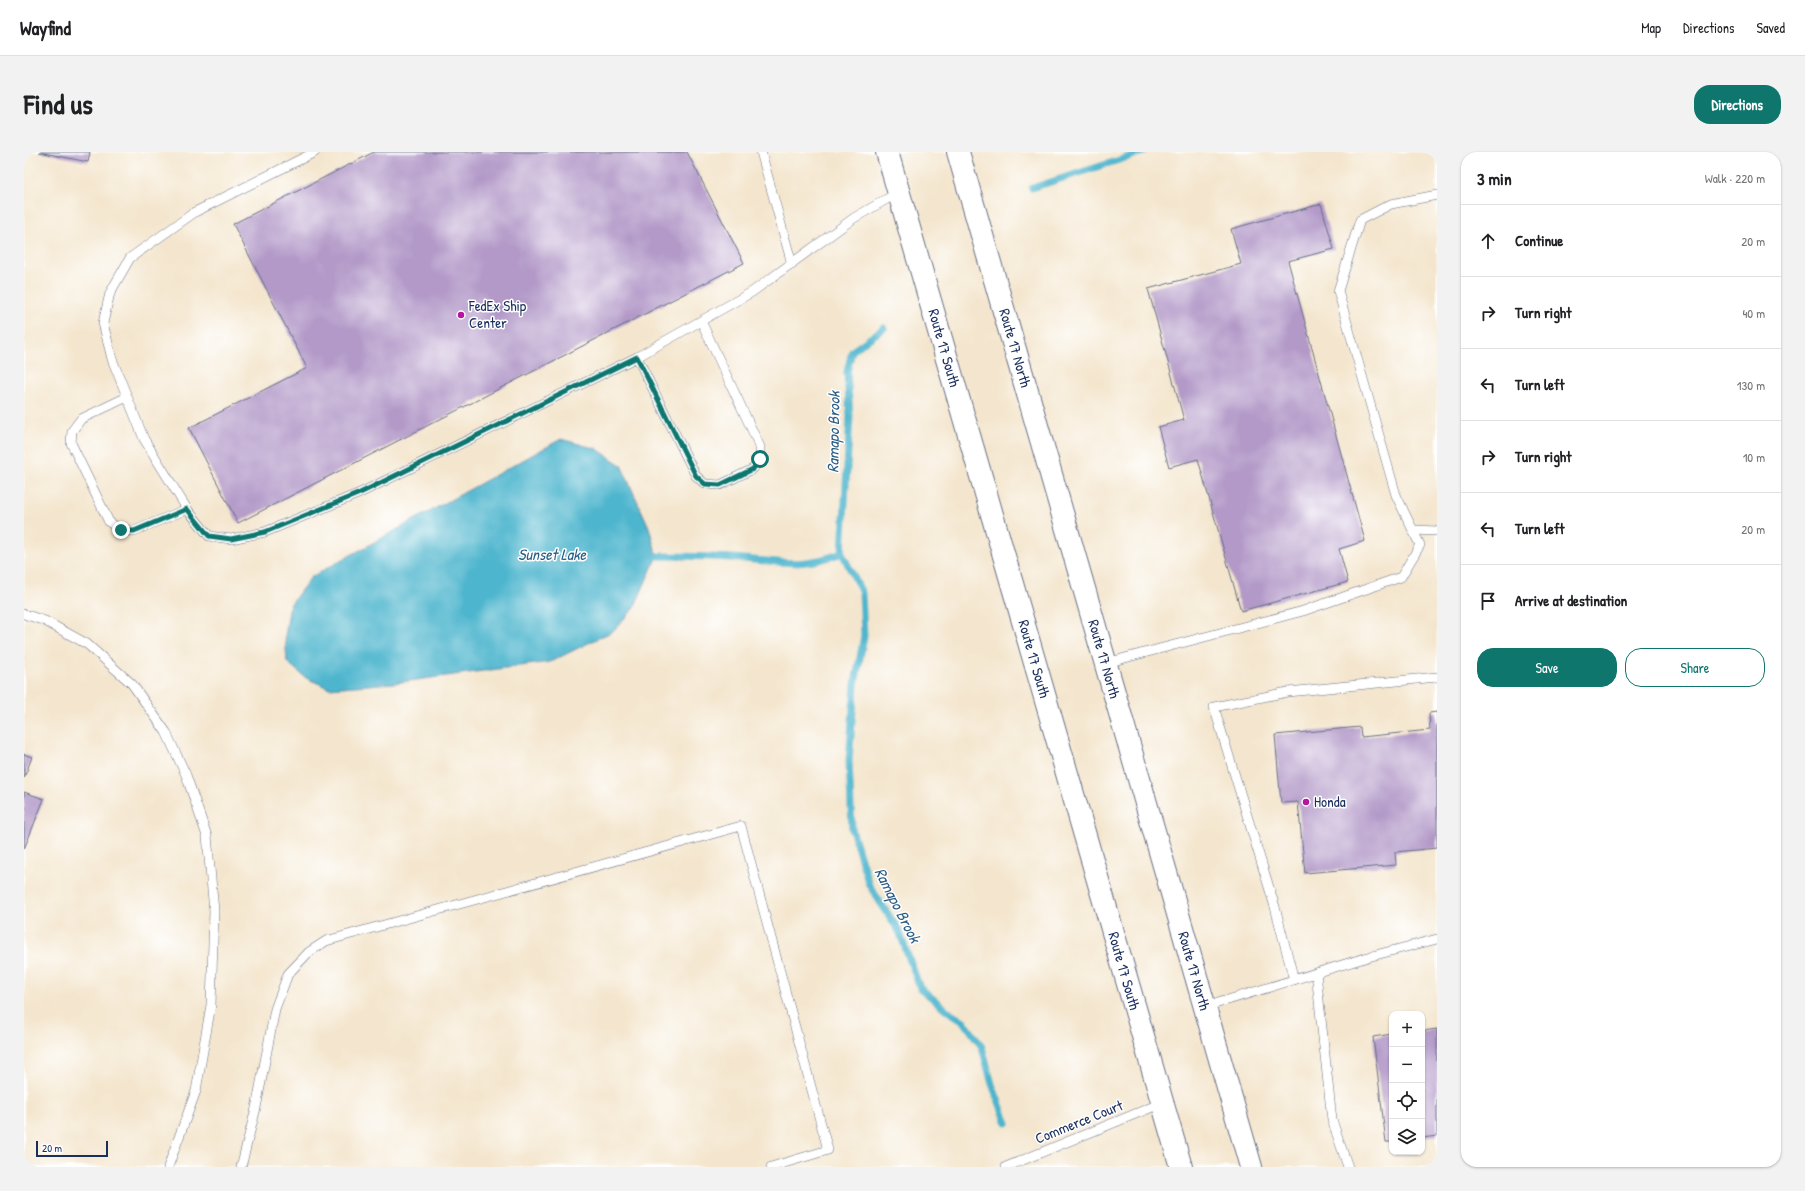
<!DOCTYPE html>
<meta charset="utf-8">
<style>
:root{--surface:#fff;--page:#f2f2f2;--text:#202124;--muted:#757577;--line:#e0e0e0;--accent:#0f766e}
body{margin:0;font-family:"Patrick Hand",sans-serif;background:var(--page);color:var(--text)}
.controls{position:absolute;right:12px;bottom:12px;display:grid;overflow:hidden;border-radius:8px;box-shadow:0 1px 3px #0004}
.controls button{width:36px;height:36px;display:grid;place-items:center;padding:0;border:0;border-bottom:1px solid var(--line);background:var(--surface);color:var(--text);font:20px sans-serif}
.scale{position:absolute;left:12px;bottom:10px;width:72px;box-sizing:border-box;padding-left:4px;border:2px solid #1b2f5e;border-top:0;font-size:11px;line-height:14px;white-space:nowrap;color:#1b2f5e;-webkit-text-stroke:3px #fff;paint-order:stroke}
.stop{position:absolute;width:12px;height:12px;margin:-9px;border:3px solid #0f766e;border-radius:50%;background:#fff}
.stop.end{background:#0f766e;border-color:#fff;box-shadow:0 1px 4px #0008}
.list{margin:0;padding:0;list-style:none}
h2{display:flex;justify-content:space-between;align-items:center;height:52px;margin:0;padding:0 16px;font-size:17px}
h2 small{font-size:13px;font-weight:400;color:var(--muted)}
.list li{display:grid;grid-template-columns:26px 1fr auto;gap:12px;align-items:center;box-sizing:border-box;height:72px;padding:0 16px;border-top:1px solid var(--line)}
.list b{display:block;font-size:15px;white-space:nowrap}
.list em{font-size:13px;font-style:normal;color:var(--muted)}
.actions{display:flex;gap:8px;padding:12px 16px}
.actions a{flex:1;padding:9px 0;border:1px solid var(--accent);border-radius:16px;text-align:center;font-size:14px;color:var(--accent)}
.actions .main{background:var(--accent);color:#fff}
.icon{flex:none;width:22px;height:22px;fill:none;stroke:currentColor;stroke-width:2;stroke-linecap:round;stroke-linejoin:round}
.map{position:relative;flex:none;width:1413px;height:1015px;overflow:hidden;border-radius:16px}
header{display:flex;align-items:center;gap:24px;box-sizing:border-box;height:56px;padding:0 20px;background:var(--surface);border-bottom:1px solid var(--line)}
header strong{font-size:19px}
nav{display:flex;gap:22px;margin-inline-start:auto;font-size:14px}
.intro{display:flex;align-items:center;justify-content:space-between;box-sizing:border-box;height:96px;padding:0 24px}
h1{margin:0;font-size:28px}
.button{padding:10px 18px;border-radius:16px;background:var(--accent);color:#fff;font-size:14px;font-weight:700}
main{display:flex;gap:24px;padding:0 24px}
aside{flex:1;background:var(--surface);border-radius:16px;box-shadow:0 1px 3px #0004}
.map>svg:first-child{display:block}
.water{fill:#4eb5cd;stroke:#347296}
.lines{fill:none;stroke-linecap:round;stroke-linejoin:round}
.stream{stroke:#4eb5cd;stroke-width:7}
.building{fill:#b299c8}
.lane-casing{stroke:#676f85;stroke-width:10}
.highway-casing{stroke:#676f85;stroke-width:24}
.lane{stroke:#fff;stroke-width:9}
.highway{stroke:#fff;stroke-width:22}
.route{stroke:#0f766e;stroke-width:5}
.poi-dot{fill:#b5179e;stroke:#fff;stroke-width:1.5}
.labels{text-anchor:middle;stroke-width:3;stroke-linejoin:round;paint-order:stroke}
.poi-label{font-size:15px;fill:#1b2f5e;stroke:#fff;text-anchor:start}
.street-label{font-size:15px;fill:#1b2f5e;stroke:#fff}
.water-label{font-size:16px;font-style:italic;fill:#2d5e85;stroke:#fff}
</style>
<header>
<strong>Wayfind</strong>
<nav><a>Map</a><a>Directions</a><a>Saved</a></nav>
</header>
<div class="intro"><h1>Find us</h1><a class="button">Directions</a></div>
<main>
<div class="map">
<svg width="1413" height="1015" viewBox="0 0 1413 1015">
<rect width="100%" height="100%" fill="#fff"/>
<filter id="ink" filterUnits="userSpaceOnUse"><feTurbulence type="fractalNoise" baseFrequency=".025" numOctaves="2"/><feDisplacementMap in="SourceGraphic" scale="8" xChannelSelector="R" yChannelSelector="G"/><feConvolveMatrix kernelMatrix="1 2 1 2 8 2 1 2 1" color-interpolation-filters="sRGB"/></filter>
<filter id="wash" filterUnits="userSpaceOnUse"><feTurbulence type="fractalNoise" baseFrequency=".012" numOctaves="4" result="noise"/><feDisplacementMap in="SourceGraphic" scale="16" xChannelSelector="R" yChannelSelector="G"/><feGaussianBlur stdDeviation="0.9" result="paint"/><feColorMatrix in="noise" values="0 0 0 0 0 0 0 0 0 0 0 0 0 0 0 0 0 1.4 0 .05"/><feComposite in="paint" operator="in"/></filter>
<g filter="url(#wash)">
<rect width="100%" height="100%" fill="#f4e6ce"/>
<polygon class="water" points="537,287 573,297 597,313 625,375 633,404 610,456 589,479 526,510 370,531 305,536 282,526 263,510 261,484 266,453 287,425"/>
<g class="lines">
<g class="stream">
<polyline points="1008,36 1120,0"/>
<polyline points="818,401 838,441 840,484 831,532 825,609 828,677 845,733 875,779 896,836 924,859 940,869 958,895 968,932 983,971"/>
<path d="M633,404C662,404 690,404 719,407C759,410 779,416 818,401L826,264L823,220L828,199L860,176"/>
</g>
</g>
<g id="blocks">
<g class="building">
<polygon points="15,0 66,0 64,10"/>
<polygon points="350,0 663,0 720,111 214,371 165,276 283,216 209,72"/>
<polygon points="1297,52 1310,97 1264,109 1341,389 1315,397 1324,430 1217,459 1174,307 1145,315 1134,275 1160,268 1124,137 1217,112 1207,77"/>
<polygon points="1413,560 1413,696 1371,700 1372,713 1281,721 1274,650 1257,651 1251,583 1336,575 1337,585 1406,578 1405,561"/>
<polygon points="0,602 8,605 0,626"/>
<polygon points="0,640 20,647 0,697"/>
<polygon points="1413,877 1413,984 1398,986 1398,879"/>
<polygon points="1368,882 1368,990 1362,990 1349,885"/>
</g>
</g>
</g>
<g filter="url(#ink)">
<use href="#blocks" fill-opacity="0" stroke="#676f85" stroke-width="1"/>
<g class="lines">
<defs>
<g id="lane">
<polyline points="291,0 171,60 106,106 86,141 79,171 88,207 120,287 163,357 185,384 207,387 241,380 336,341 613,205 728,140 830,66 875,40"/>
<polyline points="737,0 768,112"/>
<polyline points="613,205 672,324 681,332 696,333 729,317 736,307 736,295 677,169"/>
<polyline points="103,245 57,267 48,279 47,291 85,370 97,378 110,379 163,357"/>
<polyline points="1389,378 1413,379"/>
<polyline points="0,462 21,469 63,492 108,532 142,580 162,623 183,684 190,759 187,853 172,939 144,1015"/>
<polyline points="1082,511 1279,459 1377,425 1396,393 1372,343 1314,139 1336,68 1367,52 1413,43"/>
<polyline points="1292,821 1308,968 1324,1015"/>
<polyline points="1270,828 1251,755 1190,555 1264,540 1413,525"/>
<polyline points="1181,855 1344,805 1413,787"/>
<polyline points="217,1015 232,956 251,857 264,822 285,800 302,789 717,674 804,998 747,1015"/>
<polyline points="982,1015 1138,951"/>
</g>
<g id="highway">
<polyline points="863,0 1157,1015"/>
<polyline points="934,0 1227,1015"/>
</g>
</defs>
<use href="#lane" class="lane-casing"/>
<use href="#highway" class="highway-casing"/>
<use href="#lane" class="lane"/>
<use href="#highway" class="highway"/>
</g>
</g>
<g class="lines" filter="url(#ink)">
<polyline class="route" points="97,378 110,379 163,357 185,384 207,387 241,380 336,341 613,205 672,324 681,332 696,333 729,317 736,307"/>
</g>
<g class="poi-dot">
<circle cx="437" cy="163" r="4"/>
<circle cx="1282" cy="650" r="4"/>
</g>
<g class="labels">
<g class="poi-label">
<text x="445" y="159">FedEx Ship<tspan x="445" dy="17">Center</tspan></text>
<text x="1290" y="655">Honda</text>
</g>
<g class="street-label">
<text transform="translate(920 196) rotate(74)" y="5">Route 17 South</text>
<text transform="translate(991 196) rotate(74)" y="5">Route 17 North</text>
<text transform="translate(1010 507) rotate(74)" y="5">Route 17 South</text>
<text transform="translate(1080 507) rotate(74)" y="5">Route 17 North</text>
<text transform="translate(1100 819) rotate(74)" y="5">Route 17 South</text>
<text transform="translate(1170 819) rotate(74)" y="5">Route 17 North</text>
<text transform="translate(1055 970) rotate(-22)" y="5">Commerce Court</text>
</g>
<g class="water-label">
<text transform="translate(809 280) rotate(-89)" y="6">Ramapo Brook</text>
<text x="528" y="408">Sunset Lake</text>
<text transform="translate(874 753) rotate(63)" y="6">Ramapo Brook</text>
</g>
</g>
</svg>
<div class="controls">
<button>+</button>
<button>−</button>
<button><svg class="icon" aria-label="locate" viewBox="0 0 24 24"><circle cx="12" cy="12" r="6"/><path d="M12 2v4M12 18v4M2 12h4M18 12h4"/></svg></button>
<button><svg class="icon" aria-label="layers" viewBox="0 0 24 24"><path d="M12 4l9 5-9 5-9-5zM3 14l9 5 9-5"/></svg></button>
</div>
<div class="scale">20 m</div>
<div class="stop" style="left:736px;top:307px"></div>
<div class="stop end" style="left:97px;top:378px"></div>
</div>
<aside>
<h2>3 min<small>Walk · 220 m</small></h2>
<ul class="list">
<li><svg class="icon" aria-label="ahead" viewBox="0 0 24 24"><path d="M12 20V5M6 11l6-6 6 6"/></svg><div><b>Continue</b></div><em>20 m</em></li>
<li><svg class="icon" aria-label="right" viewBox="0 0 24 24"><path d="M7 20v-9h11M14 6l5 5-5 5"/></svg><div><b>Turn right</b></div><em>40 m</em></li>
<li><svg class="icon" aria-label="left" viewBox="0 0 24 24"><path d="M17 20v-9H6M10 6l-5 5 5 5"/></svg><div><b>Turn left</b></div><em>130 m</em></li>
<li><svg class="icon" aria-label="right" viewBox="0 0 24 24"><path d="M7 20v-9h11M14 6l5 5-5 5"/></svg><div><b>Turn right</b></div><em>10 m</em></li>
<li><svg class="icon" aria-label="left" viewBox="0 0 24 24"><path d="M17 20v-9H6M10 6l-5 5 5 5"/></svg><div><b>Turn left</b></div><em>20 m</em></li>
<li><svg class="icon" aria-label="arrive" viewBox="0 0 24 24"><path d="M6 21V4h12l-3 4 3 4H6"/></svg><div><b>Arrive at destination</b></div></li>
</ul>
<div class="actions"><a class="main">Save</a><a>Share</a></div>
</aside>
</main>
